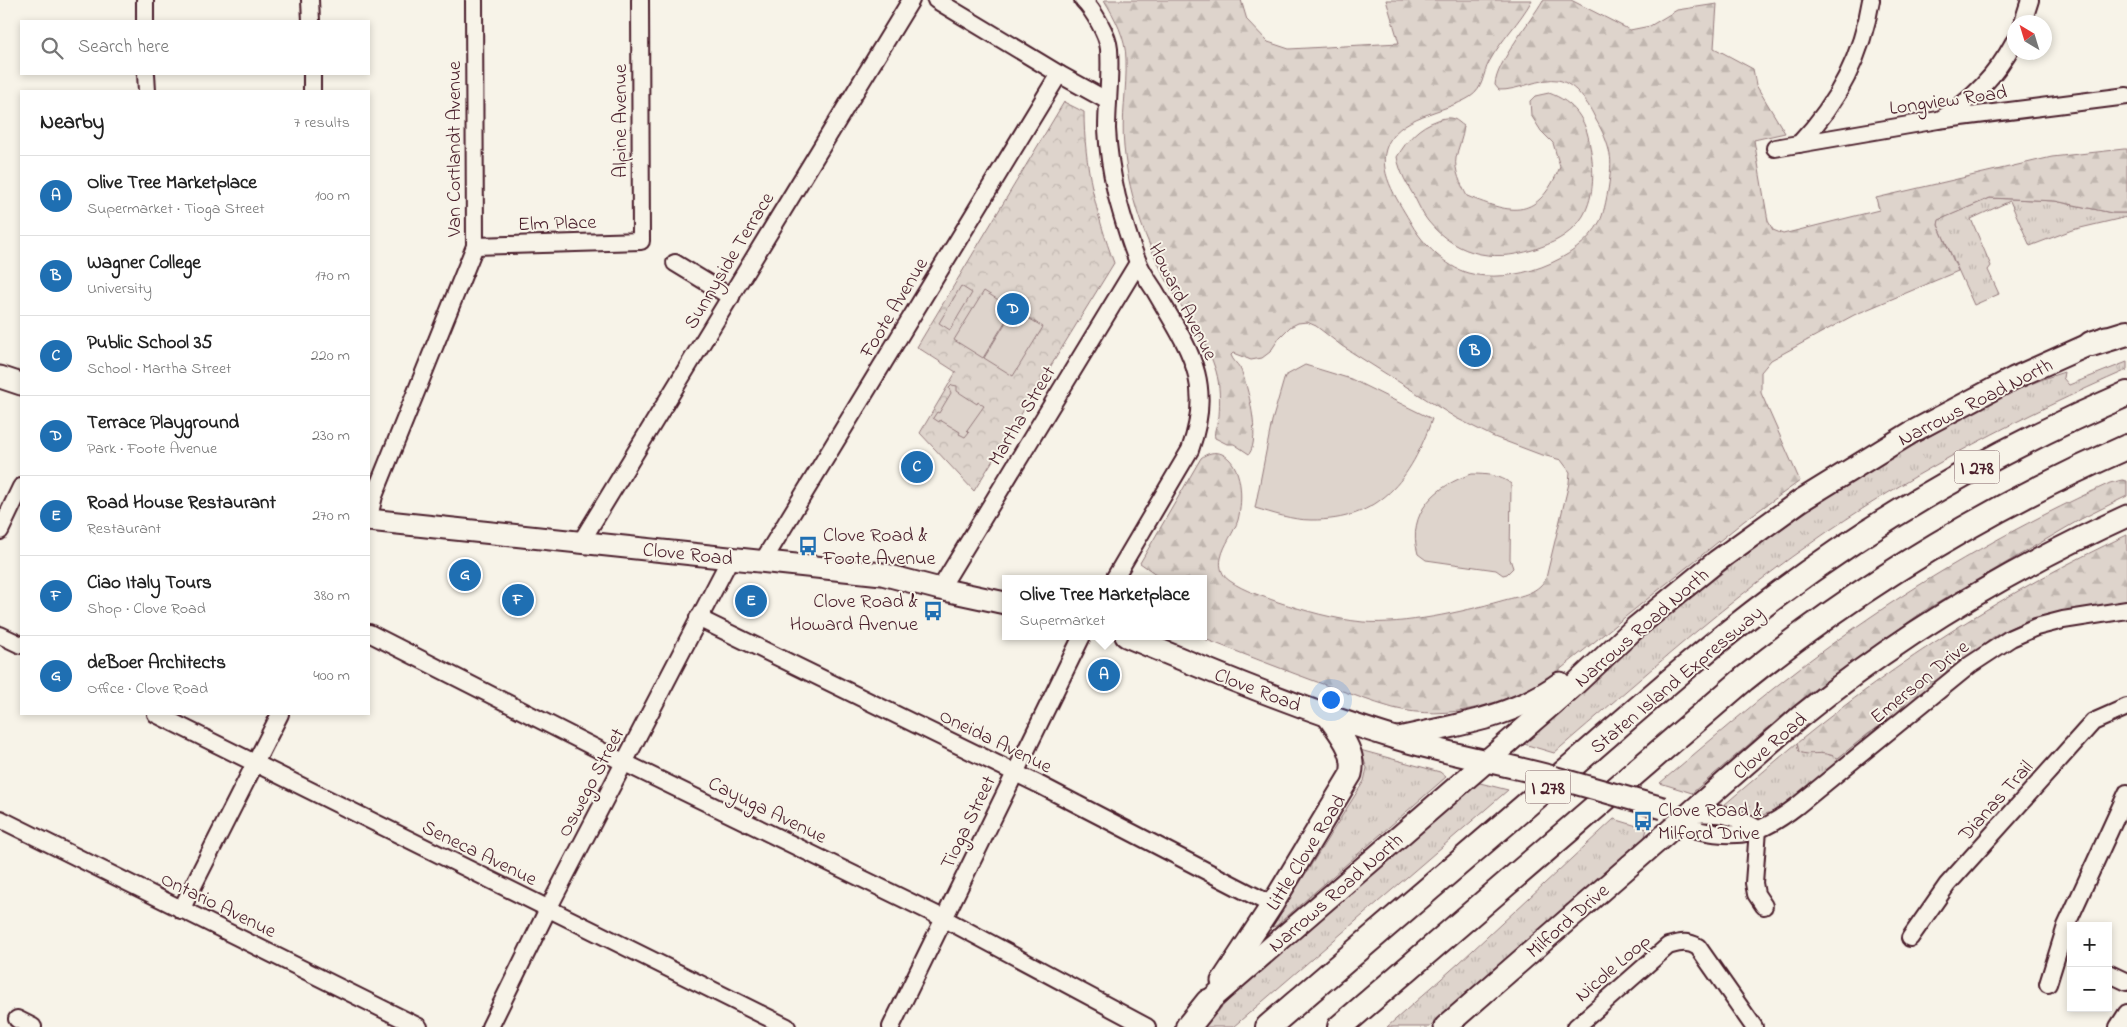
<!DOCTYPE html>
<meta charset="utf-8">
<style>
:root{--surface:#fff;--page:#f2f2f2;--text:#222;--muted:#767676;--line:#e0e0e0;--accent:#1f6fb2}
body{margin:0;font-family:"Indie Flower",sans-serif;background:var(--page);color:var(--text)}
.controls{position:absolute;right:15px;bottom:15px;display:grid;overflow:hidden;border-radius:0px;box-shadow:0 2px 8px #0003}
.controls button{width:45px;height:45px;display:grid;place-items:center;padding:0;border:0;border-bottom:1px solid var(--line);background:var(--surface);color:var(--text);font:25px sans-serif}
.compass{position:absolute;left:2007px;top:15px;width:45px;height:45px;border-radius:50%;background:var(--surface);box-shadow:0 2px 8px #0003;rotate:322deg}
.you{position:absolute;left:1330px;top:699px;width:18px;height:18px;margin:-12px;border:4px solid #fff;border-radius:50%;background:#1a73e8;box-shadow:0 0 0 8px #1a73e833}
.badge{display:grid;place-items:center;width:32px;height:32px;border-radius:50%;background:var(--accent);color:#fff;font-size:16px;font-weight:700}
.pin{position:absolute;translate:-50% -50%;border:2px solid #fff;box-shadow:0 1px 5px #0006}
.popup{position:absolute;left:1002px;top:575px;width:205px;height:65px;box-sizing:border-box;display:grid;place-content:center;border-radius:0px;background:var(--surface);filter:drop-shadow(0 1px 4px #0005);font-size:16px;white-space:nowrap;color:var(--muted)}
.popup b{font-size:19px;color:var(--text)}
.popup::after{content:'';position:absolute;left:50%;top:100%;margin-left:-10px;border:10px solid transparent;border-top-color:var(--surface)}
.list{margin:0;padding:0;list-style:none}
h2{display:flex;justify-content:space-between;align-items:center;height:65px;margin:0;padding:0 20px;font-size:21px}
h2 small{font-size:16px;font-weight:400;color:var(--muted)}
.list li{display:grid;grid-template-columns:32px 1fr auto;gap:15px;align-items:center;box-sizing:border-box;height:80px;padding:0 20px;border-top:1px solid var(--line)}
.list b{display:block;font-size:19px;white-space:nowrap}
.list p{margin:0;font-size:16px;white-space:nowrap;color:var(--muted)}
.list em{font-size:16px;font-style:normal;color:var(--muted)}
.icon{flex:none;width:28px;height:28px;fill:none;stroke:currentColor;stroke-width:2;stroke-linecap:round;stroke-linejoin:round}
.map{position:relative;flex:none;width:2127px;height:1027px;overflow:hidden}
.search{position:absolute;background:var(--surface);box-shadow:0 2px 8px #0003;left:20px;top:20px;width:350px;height:55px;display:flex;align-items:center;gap:12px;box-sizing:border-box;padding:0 18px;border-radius:0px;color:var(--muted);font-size:19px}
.panel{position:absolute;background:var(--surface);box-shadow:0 2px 8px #0003;left:20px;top:90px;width:350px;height:625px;border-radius:0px}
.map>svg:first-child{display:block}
.grass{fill:url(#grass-tufts);stroke:#947a7c}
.forest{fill:url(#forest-firs);stroke:#947a7c}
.park{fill:url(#park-crowns);stroke:#947a7c}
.garden{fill:#ded4cc;stroke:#947a7c}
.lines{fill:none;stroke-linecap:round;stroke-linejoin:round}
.minor-casing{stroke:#4a1f2b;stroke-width:20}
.major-casing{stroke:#4a1f2b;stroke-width:25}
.highway-casing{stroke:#4a1f2b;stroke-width:28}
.minor{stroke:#f7f3e8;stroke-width:16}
.major{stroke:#f7f3e8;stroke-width:21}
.highway{stroke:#f7f3e8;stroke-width:24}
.major-bridge-casing{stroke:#4a1f2b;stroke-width:25;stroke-linecap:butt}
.major-bridge{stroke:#f7f3e8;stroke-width:21}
.labels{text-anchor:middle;stroke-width:4;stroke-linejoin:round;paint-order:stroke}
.shield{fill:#f7f3e8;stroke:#7e5f64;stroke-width:1}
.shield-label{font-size:19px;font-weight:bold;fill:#4a1f2b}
.street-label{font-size:20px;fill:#4a1f2b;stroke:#f7f3e8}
.poi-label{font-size:20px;fill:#4a1f2b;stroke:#f7f3e8;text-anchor:start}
</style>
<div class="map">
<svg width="2127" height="1027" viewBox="0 0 2127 1027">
<defs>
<pattern id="grass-tufts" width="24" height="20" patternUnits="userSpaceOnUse" patternTransform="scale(1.25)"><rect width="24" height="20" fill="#ded4cc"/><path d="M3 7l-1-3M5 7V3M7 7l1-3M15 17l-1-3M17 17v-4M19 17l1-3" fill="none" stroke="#c0b6af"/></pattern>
<pattern id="forest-firs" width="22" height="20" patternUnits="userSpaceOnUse" patternTransform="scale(1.25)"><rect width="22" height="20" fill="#ded4cc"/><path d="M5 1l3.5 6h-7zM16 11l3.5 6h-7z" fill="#c0b6af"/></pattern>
<pattern id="park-crowns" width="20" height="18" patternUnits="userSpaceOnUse" patternTransform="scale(1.25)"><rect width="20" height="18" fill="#ded4cc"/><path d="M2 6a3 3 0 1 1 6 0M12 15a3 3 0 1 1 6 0" fill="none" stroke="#c0b6af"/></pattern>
</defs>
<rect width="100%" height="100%" fill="#f7f3e8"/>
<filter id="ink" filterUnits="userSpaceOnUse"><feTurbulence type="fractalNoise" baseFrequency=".02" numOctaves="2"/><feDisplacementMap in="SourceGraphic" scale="10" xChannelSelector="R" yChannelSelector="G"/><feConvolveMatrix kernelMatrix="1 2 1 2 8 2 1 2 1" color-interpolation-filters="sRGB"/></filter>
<g filter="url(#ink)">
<g class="grass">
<polygon points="1990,198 2055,201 2112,213 2127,213 2127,217 2072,230 2030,246 2010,201 1971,219 1991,266 1988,270 1999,294 1974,305 1938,225 1938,220"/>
<path d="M2127,362V370C2022,416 1922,468 1827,532C1730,598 1643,677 1554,753L1524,744L1525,740C1586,687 1647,632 1712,581C1781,526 1857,476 1935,433C1977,410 2018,386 2064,372L2063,378L2069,385Z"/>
<polygon points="2013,561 1964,593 1774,725 1695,795 1692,793 1771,724 1846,665 1924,611 1963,587"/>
<polygon points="1907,708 1803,793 1778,810 1759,816 1743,814 1725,809 1724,805 1797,743 1799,751 1822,752 1838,758 1868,734"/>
<polygon points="1360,750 1440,772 1446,777 1276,926 1272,927 1364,781 1367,768"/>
<polygon points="1476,782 1508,790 1233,1027 1203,1027 1248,980"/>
<polygon points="1614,819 1647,829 1644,840 1430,1027 1387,1027 1459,963"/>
</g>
<g class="forest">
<path d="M1104,0H1241L1247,20L1268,42L1289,49L1399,43L1386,0H1532C1520,22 1501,40 1489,62C1482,75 1484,88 1470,97C1445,113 1396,115 1386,149C1378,175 1400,203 1412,225C1423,244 1446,267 1468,273C1510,285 1579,262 1600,221C1606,209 1613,167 1610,155C1608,143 1602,130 1596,120C1589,104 1576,84 1558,80C1541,77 1517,91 1499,90L1495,85C1496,63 1531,21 1543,0H1571L1630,30L1650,26L1677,10L1717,4L1714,48L1753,69L1756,85L1785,133L1754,140L1768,221L1773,230L1783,234L1879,210L1876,198L2052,157L2124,149H2127V213H2112L2055,201L1990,198L1939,220L1938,225L1958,271L1854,315L1771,360L1761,372V393L1800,481L1744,521L1552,676C1504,704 1449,722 1393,708C1371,702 1349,693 1328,686C1284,670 1241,653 1197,636H1203V579H1163L1140,563L1201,458C1207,453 1215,451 1222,454C1243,464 1243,500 1238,520C1234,533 1224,544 1221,558C1219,567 1222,576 1230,581C1244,591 1262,596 1278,602C1306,611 1333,619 1363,622C1404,625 1462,612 1501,601C1518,596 1537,595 1546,578L1569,483L1570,472L1561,460L1539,454L1494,437L1456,418L1342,346L1316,326L1307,322L1298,323L1290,327L1280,337L1270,352L1262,358L1251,360L1233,353L1231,355C1233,361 1237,363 1240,368C1248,385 1261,439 1249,454L1234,444H1227L1215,438C1213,431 1218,423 1219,416C1220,401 1220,385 1216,371C1208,344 1190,321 1176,297C1149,251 1129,201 1124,147C1121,118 1127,89 1126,60C1126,38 1115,18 1104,0Z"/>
<path d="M1549,93C1574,102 1586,119 1590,146C1594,169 1595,195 1583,216C1573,232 1558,241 1541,247C1499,263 1458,258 1428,221C1423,215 1419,206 1415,198C1407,184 1400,173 1397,157C1408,139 1418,127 1438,120C1443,118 1449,117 1454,119C1457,120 1461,124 1464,126C1463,138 1458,147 1456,158C1454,170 1461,185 1467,196C1514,215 1537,220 1560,167L1553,143L1541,131L1531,115L1530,101L1535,96Z"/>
<path d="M2122,480L2127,481V496L2081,519L1924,611L1808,694L1692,793L1660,783C1724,729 1787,674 1856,627C1936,571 2021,524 2110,483Z"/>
<path d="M2127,535V603C2080,608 2033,612 1992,638L1907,708L1868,734L1838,758C1821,749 1809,757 1799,752L1797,743C1898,661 2008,590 2127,535Z"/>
</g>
<path class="park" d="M1064,102L1084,112C1084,165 1096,214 1114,263L974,491L920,433L956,372L917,347Z"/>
<g class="garden">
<polygon points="961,286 972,293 950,330 939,323"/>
<polygon points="984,291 1013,309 983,358 954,340"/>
<polygon points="1014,309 1043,327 1013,376 984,358"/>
<path d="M1305,365L1351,379L1432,419C1411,479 1380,521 1311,520C1292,520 1272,513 1255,508L1272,421L1285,376Z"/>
<polygon points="952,385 957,386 957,391 977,404 978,402 984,406 967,430 969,432 965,437 959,434 960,432 940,420 939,422 933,418 937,412 939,413 951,393 949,388"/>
<path d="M1472,474C1485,474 1501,475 1511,484L1510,559L1513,568L1507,574L1503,575L1496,570L1426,560L1418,554C1406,513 1436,485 1472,474Z"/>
</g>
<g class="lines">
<defs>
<g id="minor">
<polyline points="145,0 145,21"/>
<polyline points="310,0 311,21"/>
<polyline points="936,0 1059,74 1108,101"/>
<path d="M1083,0C1093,10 1108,35 1109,49C1111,76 1107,103 1107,129C1108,152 1112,175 1117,197C1123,218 1129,241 1138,262C1142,272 1149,282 1155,291C1188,348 1215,381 1190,450L1114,579"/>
<polyline points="2023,22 2030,0"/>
<polyline points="146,74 147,91"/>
<polyline points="312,74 312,91"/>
<path d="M1941,119C1973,100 1997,74 2014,42"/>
<path d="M1799,144C1838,103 1862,56 1871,0"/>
<polyline points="1775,148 1938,120 2127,96"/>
<polyline points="475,246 641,241 640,0"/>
<polyline points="675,263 731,297"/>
<polyline points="369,517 374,496 475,246 474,0"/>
<polyline points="0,531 21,487"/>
<polyline points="581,542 911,0"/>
<polyline points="763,561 1059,74"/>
<polyline points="940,589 1138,263"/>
<polyline points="698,618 1038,784 1272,905"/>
<polyline points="369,633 625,763 943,918 1147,1027"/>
<polyline points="0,635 21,645"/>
<polyline points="156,714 787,1027"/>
<polyline points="0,819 419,1027"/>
<path d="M1758,829C1732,814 1718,812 1689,814L1697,830C1741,840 1761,834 1797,806L1970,665L2011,638L2036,627L2063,620L2127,610"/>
<polyline points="1758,829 1754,883 1756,894 1764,906"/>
<polyline points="181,910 280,714"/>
<polyline points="1910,938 1947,885 2093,722 2127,707"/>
<polyline points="2108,973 2127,982"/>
<polyline points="2048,984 2066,926 2127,793"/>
<polyline points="17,1019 33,1027"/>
<polyline points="490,1027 548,909 731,557"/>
<polyline points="891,1027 1082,636"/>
<path d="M1576,1027L1668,946C1679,943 1687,940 1698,947L1754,1027"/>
<polyline points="2118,1027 2127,1013"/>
</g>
<g id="major">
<polyline points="0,377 21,384"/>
<polyline points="369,520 882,574 940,589 1005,603"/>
<path d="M1126,636C1214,673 1304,710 1395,738C1447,754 1501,763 1553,777"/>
<path d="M1399,738C1455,725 1513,718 1560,683"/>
<path d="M1222,981L1272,905L1351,774C1357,752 1339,733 1327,715"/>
<polyline points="1208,1002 1571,688 1635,628 1717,561 1800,501 1912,432 2014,378 2106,337"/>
<path d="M1445,1027L1801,716C1900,635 2011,569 2127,516"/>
</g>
<g id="highway">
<polyline points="2091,344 2127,333"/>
<polyline points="1188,1027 1208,1002"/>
<path d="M1268,1027C1364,944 1461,861 1558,778C1629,717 1698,654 1773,598C1882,516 2001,448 2127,394"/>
<path d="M1340,1027L1744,679C1861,585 1990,507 2127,447"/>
</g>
</defs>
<use href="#minor" class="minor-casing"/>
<use href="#major" class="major-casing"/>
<use href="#highway" class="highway-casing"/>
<use href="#minor" class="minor"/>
<use href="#major" class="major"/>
<use href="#highway" class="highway"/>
<defs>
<polyline id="major-bridge" points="1553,777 1663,808"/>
</defs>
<use href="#major-bridge" class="major-bridge-casing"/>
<use href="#major-bridge" class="major-bridge"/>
</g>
</g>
<defs>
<symbol id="bus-bare" viewBox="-9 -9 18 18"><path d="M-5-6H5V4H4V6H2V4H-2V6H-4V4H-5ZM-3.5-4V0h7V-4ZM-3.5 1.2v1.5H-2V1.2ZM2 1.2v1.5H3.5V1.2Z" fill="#1f6fb2" stroke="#f7f3e8" stroke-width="2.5" paint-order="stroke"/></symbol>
</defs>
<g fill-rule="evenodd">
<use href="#bus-bare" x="794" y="532" width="28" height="28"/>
<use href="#bus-bare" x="919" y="597" width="28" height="28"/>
<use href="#bus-bare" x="1629" y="807" width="28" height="28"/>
</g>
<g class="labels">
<g class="shield">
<rect x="1954.5" y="450.5" width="45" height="33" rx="4"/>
<rect x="1525.5" y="770.5" width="45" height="33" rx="4"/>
</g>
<g class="shield-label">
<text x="1977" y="474">I 278</text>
<text x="1548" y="794">I 278</text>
</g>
<g class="street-label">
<text transform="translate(1948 99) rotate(-8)" y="7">Longview Road</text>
<text transform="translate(619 121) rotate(-90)" y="7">Alpine Avenue</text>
<text transform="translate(453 149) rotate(-90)" y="7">Van Cortlandt Avenue</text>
<text transform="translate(557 222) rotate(-2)" y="7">Elm Place</text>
<text transform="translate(728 260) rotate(-59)" y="7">Sunnyside Terrace</text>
<text transform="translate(1184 301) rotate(63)" y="7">Howard Avenue</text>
<text transform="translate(893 307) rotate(-59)" y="7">Foote Avenue</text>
<text transform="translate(1975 401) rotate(-27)" y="7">Narrows Road North</text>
<text transform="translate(1021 415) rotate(-59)" y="7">Martha Street</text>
<text transform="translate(688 553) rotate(6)" y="7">Clove Road</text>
<text transform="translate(1641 627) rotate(-41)" y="7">Narrows Road North</text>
<text transform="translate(1676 679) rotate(-40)" y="7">Staten Island Expressway</text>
<text transform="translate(1919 681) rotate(-39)" y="7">Emerson Drive</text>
<text transform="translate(1258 689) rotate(21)" y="7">Clove Road</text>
<text transform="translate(996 740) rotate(26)" y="7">Oneida Avenue</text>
<text transform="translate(1769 745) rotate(-41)" y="7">Clove Road</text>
<text transform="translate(590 782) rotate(-62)" y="7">Oswego Street</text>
<text transform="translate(1995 800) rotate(-48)" y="7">Dianas Trail</text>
<text transform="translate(768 809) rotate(26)" y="7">Cayuga Avenue</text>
<text transform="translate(967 822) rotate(-64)" y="7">Tioga Street</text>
<text transform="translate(480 852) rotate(26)" y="7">Seneca Avenue</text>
<text transform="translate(1305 852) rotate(-58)" y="7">Little Clove Road</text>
<text transform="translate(1335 892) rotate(-41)" y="7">Narrows Road North</text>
<text transform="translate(219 904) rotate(26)" y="7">Ontario Avenue</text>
<text transform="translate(1567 920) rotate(-41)" y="7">Milford Drive</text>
<text transform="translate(1612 967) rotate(-41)" y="7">Nicole Loop</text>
</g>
<g class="poi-label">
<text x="823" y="541">Clove Road &amp;<tspan x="823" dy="23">Foote Avenue</tspan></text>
<text x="918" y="607" text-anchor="end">Clove Road &amp;<tspan x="918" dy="23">Howard Avenue</tspan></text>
<text x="1658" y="816">Clove Road &amp;<tspan x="1658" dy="23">Milford Drive</tspan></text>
</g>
</g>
</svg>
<div class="controls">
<button>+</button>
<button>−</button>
</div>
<svg class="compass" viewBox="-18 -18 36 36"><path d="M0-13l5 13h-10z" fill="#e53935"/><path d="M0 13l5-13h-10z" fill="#767676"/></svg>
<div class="you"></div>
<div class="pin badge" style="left:1104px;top:675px">A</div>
<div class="popup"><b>Olive Tree Marketplace</b>Supermarket</div>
<div class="pin badge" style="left:1475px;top:351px">B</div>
<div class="pin badge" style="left:917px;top:467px">C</div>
<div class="pin badge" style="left:1013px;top:309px">D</div>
<div class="pin badge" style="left:751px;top:601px">E</div>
<div class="pin badge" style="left:518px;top:600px">F</div>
<div class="pin badge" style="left:465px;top:575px">G</div>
<div class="search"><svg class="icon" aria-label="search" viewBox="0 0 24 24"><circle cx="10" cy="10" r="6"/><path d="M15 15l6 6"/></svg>Search here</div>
<section class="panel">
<h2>Nearby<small>7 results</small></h2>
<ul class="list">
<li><span class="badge">A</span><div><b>Olive Tree Marketplace</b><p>Supermarket · Tioga Street</p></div><em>100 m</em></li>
<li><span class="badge">B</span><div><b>Wagner College</b><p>University</p></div><em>170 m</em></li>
<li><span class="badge">C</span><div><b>Public School 35</b><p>School · Martha Street</p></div><em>220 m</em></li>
<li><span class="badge">D</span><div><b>Terrace Playground</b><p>Park · Foote Avenue</p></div><em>230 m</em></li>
<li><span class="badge">E</span><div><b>Road House Restaurant</b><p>Restaurant</p></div><em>270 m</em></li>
<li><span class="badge">F</span><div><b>Ciao Italy Tours</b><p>Shop · Clove Road</p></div><em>380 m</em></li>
<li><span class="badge">G</span><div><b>deBoer Architects</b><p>Office · Clove Road</p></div><em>400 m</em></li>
</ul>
</section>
</div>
